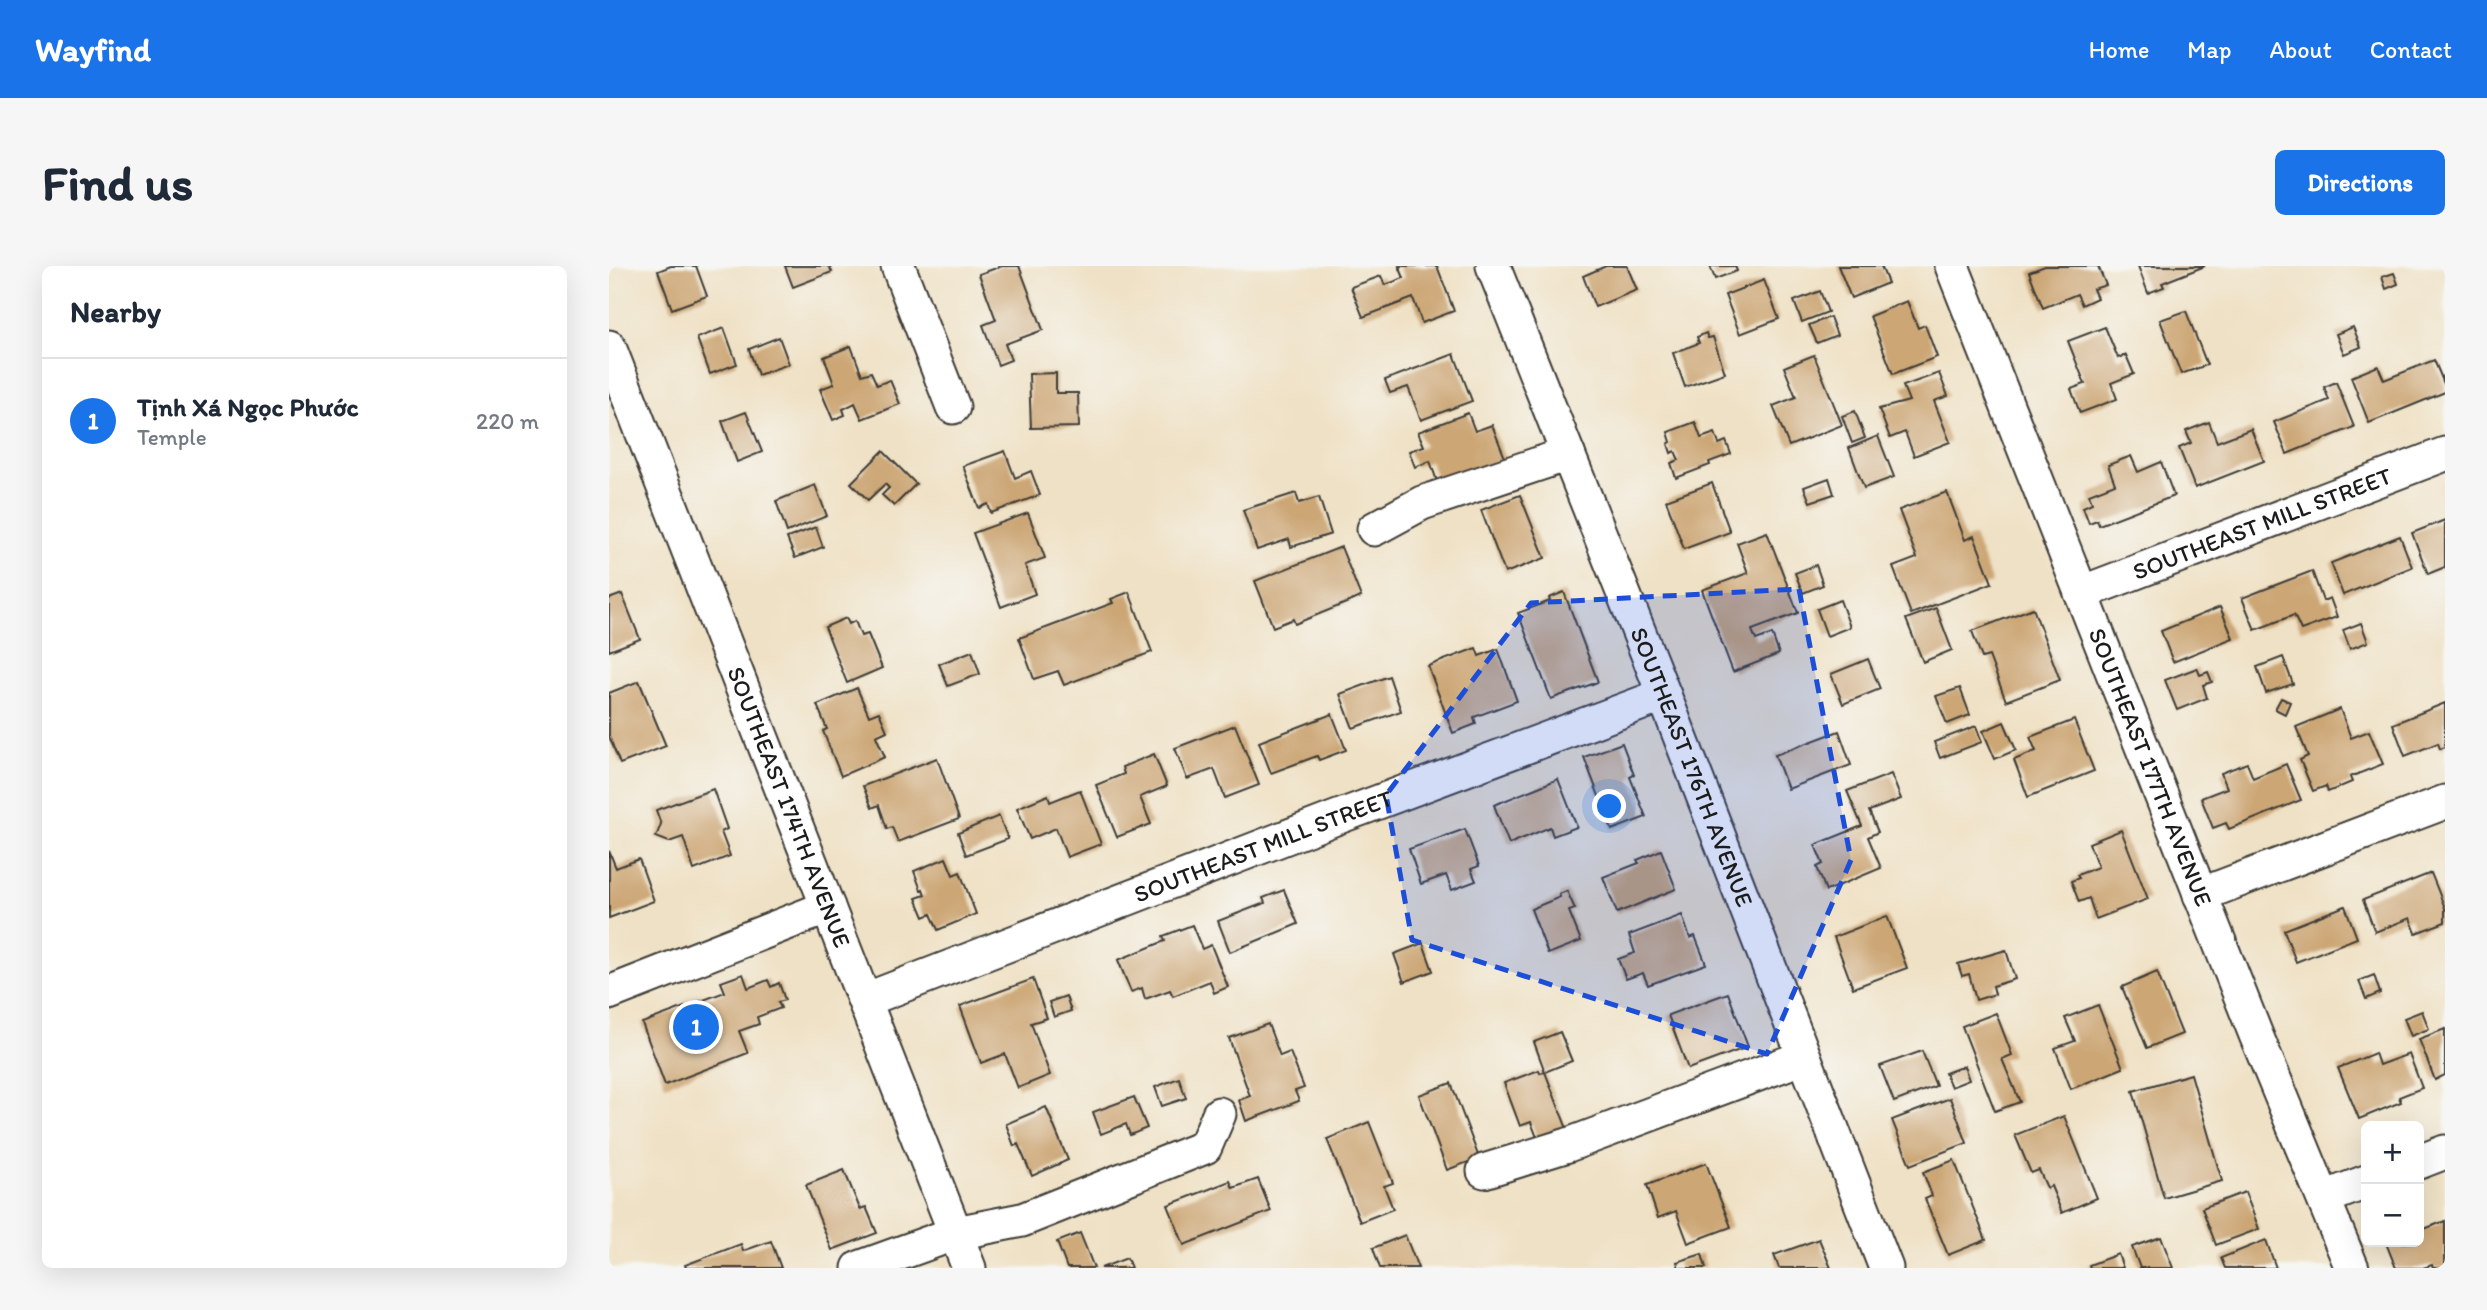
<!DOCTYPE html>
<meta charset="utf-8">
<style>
:root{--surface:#fff;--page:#f6f6f7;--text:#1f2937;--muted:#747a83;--line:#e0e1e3;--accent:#1a73e8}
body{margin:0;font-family:Itim,sans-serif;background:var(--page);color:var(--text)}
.controls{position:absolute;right:21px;bottom:21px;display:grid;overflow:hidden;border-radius:10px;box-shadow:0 7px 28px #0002}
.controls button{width:63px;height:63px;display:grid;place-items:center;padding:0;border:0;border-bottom:2px solid var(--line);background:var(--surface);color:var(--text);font:35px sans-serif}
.you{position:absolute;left:1001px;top:541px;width:24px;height:24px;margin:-18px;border:5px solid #fff;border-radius:50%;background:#1a73e8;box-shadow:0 0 0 10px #1a73e833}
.badge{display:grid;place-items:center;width:46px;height:46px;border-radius:50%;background:var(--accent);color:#fff;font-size:23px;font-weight:700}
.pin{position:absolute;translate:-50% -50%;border:4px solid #fff;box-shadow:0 2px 7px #0006}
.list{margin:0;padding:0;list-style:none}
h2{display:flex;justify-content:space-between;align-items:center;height:91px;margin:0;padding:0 28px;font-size:30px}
h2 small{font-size:23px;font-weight:400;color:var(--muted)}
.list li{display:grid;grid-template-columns:46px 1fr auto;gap:21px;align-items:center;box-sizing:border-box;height:126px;padding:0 28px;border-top:2px solid var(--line)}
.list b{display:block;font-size:26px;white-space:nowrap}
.list p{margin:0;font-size:23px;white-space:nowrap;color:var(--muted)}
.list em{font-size:23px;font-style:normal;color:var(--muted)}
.map{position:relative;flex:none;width:1836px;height:1002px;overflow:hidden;border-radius:10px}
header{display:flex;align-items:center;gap:42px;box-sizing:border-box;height:98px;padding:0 35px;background:var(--accent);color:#fff}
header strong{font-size:33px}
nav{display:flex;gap:38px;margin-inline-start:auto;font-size:24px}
.intro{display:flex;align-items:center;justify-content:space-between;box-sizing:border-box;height:168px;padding:0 42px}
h1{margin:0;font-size:49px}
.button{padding:18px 32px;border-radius:10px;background:var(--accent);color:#fff;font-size:24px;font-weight:700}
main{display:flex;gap:42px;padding:0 42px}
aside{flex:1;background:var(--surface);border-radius:10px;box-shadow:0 7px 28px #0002}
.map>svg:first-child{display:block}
.building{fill:#cca674}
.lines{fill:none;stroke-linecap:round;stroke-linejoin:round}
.minor-casing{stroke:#3c3a35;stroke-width:37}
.minor{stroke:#fff;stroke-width:33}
.marked{fill:#1d4ed8;fill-opacity:0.2;stroke:#1d4ed8;stroke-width:5;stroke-dasharray:14 9;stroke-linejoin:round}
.labels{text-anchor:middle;stroke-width:6;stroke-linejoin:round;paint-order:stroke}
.street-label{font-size:24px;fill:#1c1c1c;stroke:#f6f6f2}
</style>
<header>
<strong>Wayfind</strong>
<nav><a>Home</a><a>Map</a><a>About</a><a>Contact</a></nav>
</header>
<div class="intro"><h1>Find us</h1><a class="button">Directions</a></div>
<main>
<aside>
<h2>Nearby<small></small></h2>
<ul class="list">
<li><span class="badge">1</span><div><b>Tịnh Xá Ngọc Phước</b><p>Temple</p></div><em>220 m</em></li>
</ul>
</aside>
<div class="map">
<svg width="1836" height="1002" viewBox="0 0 1836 1002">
<rect width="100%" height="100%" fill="#f6f6f2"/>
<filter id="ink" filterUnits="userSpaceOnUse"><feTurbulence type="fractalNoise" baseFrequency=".0143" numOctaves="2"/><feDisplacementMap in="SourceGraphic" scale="14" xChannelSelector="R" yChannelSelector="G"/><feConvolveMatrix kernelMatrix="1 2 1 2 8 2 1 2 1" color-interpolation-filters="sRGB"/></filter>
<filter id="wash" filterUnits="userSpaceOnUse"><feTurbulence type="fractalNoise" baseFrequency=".00686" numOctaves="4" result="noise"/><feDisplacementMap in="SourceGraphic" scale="28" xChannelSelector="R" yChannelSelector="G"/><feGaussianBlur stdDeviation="1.57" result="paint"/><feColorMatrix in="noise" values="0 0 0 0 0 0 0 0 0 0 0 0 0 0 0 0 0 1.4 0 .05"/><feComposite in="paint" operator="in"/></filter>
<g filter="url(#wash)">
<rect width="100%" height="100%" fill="#efe1c5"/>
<g id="blocks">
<g class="building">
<polygon points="62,0 87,0 98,30 63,43 49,5"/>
<polygon points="176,0 220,0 223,6 184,21"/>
<polygon points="393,0 410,0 434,64 396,78 402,94 389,99 374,59 387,54 370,8"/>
<polygon points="790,0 828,0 845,45 813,57 804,32 754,51 742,21 772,10 776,19 795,12"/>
<polygon points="997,0 1018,0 1028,24 986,41 974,10"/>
<polygon points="1101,0 1126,0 1128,5 1106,13"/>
<polygon points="1229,0 1272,0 1279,17 1242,32"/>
<polygon points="1436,0 1489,0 1497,19 1484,23 1488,32 1473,39 1468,28 1434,42 1420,6"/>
<polygon points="1529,0 1596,0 1553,17 1555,21 1539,27"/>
<polygon points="1785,7 1789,18 1777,23 1773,11"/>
<polygon points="1155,14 1170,53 1131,68 1116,29"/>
<polygon points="1211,25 1219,46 1193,56 1185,35"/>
<polygon points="1298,35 1309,62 1316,59 1328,91 1284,108 1261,50"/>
<polygon points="1577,45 1598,99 1572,108 1551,54"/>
<polygon points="1221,51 1228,69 1208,77 1200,59"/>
<polygon points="1496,61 1509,92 1517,89 1525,108 1502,117 1508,133 1471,147 1462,123 1476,118 1459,75"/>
<polygon points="1744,61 1752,81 1735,88 1727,68"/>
<polygon points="115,62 128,98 101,108 88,72"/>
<polygon points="1097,67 1099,72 1104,71 1116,107 1076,121 1064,87 1090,77 1088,71"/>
<polygon points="170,71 180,98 149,109 140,83"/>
<polygon points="242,80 253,109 262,106 268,119 281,114 291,138 253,153 246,137 234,143 236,149 224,154 211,123 225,118 215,91"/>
<polygon points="845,88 863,135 812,154 799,121 781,127 776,114"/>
<polygon points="1205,89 1233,159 1180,180 1164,140 1187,131 1175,101"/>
<polygon points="1825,94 1836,120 1836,126 1760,157 1742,111 1769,100 1775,114"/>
<polygon points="447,107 447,127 469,127 470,161 422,162 420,108"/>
<polygon points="1330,107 1339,130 1325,135 1341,176 1305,190 1296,166 1281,172 1270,143 1300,135 1294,120"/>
<polygon points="1727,116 1745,161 1678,188 1665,156 1720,134 1715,121"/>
<polygon points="1246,145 1256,172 1243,177 1233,150"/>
<polygon points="137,146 153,186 128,196 113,155"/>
<polygon points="859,147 866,165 883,159 896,192 829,218 821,195 806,201 800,185 815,180 809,166"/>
<polygon points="1086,156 1092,172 1106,167 1110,178 1117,175 1122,188 1100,196 1101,199 1067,212 1062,197 1070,194 1066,185 1062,187 1059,178 1062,176 1059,166"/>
<polygon points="1600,156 1608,176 1642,163 1655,195 1586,222 1570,182 1582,177 1577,165"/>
<polygon points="1269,170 1285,211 1255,222 1240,182"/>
<polygon points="274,185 307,218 285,240 273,229 280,222 276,218 259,234 242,217"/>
<polygon points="396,185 406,212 422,205 431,229 382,247 379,238 370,242 354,200"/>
<polygon points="1522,190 1529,206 1552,196 1565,230 1490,259 1488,254 1480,257 1474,241 1483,237 1480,228 1506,218 1499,199"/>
<polygon points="1220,212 1225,228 1201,236 1195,221"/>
<polygon points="1103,217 1121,266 1075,283 1057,234"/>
<polygon points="206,219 218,250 178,266 167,235"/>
<polygon points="1338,226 1356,274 1365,270 1383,317 1302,348 1284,301 1308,292 1290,244"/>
<polygon points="687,227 690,237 710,231 722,268 682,281 680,273 648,284 634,244"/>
<polygon points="911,229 936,292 896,307 872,244"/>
<polygon points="419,247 436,292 416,299 426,328 392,341 364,267"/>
<polygon points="1836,254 1836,301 1819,308 1803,267"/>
<polygon points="207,261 214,281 186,292 178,272"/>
<polygon points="1158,266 1189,347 1143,364 1147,374 1163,368 1170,388 1124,406 1093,324 1139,307 1128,277"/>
<polygon points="1791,270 1803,301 1734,329 1722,297"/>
<polygon points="732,281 752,331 686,358 684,353 664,361 646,315"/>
<polygon points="1207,299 1214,319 1194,327 1186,307"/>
<polygon points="1703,305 1714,335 1721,332 1728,351 1692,364 1685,349 1646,364 1633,332"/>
<polygon points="520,326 543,386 455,419 449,405 425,413 410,372 504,337 502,333"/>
<polygon points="955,326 989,416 942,433 909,347 941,335 940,332"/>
<polygon points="13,328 31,373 0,385 0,333"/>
<polygon points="1231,334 1241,361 1218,370 1208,343"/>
<polygon points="1611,341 1624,372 1564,396 1552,365"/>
<polygon points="1327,342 1343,384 1314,396 1297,353"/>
<polygon points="1424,342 1451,414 1397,435 1380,390 1373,392 1363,365"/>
<polygon points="237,352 240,358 246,355 252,370 259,368 273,402 238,417 216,361"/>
<polygon points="1752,357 1759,376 1741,383 1734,364"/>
<polygon points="867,382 870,390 889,383 908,435 865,451 867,458 844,467 819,400"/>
<polygon points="363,385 371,408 339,420 330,398"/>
<polygon points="1674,391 1684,418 1657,427 1648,401"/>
<polygon points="1259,393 1271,423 1234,438 1222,408"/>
<polygon points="1588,402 1591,409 1599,406 1603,416 1594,419 1598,432 1568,444 1556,414"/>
<polygon points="780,410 792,445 744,462 731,428"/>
<polygon points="30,415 57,480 11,498 0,470 0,427"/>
<polygon points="248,422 260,450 270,446 278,465 267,470 276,491 232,510 214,465 218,463 208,439"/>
<polygon points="1351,422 1361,449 1338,458 1327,430"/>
<polygon points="1672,432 1681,436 1676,448 1666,443"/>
<polygon points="1836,437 1836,481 1831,483 1829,477 1796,490 1784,458"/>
<polygon points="1731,443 1742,472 1760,465 1774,498 1741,511 1743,516 1719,526 1717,520 1704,525 1691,494 1699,490 1687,461"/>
<polygon points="723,448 737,484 710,494 708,490 662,507 650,476"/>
<polygon points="1465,454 1485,505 1419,531 1405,494 1427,485 1421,471"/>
<polygon points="1395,456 1407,484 1386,493 1374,465"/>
<polygon points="626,459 650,519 616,532 605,503 578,513 566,482"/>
<polygon points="1367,460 1373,476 1331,492 1325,476"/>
<polygon points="1230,465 1242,499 1179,523 1166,489"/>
<polygon points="1013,477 1025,509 1021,511 1037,551 1003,564 975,491"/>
<polygon points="545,488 558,520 531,531 542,558 508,571 487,519 515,508 513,501"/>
<polygon points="328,492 350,553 289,576 283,561 278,563 270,539 263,542 254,520"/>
<polygon points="1638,497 1644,512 1677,498 1692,534 1620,563 1617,557 1604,562 1592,532 1618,522 1612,507"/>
<polygon points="1282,508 1292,533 1260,545 1269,566 1259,571 1272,602 1217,625 1208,601 1214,598 1206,579 1253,560 1238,525"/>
<polygon points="949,513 968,561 944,570 941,561 900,578 885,539"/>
<polygon points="104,523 118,563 112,566 121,590 85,604 74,571 60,576 47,571 52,558 47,544"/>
<polygon points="471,524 492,578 458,591 447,562 421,573 408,542 439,529 441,536"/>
<polygon points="390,550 399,573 357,589 349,567"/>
<polygon points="856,563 870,600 862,603 867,615 843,624 837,609 812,618 800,583"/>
<polygon points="1512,564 1539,633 1487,653 1480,632 1470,636 1462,615 1470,612 1468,609 1489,601 1480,577"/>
<polygon points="1052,584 1067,623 1008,647 994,611 1030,597 1028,594"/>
<polygon points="0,585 7,602 30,593 45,635 0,652"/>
<polygon points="337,592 344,609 351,606 367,648 329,664 322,648 315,651 307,632 316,629 314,623 312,624 305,605"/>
<polygon points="1822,607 1836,642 1836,656 1807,667 1801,652 1766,666 1754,634"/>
<polygon points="675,624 689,658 621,686 609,655 656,637 654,632"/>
<polygon points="958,625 966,643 960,645 972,675 939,688 922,643 951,631 950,628"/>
<polygon points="1736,640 1748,672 1687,696 1675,664"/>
<polygon points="1073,649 1081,672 1086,670 1097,698 1039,719 1034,707 1017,713 1009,693 1026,687 1020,669"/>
<polygon points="1278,650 1298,702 1244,722 1225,671"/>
<polygon points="583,659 593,683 602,679 619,721 605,727 601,715 564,730 561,724 536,733 533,722 522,726 509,694 556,675 554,670"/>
<polygon points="814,677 824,705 795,716 785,688"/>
<polygon points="1397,684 1406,713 1384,720 1386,728 1367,734 1360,708 1353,710 1349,698"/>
<polygon points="1548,706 1573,768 1538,782 1513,721"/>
<polygon points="134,708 139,722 159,714 162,721 170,717 176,734 169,736 172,742 148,751 150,758 130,765 139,787 56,819 33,757 116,726 112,716"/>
<polygon points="1765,709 1771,727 1757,733 1750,715"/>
<polygon points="424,713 438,752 422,757 441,809 409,822 396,788 372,797 351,740"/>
<polygon points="1119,727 1139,781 1079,803 1059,749"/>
<polygon points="457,730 462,745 445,751 440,736"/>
<polygon points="1489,739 1514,802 1462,823 1446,782 1466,775 1456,752"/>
<polygon points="1813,745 1820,763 1802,770 1795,752"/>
<polygon points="1387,747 1403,789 1393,793 1411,836 1386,845 1353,760"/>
<polygon points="659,758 671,790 681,786 695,822 686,825 690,835 637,855 630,834 641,830 620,772"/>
<polygon points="1836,763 1836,809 1826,814 1810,773"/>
<polygon points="951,766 963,795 936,806 925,776"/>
<polygon points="1313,785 1327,820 1285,836 1271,800"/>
<polygon points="1766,787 1770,799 1800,788 1813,822 1790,831 1792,836 1750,853 1729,802"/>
<polygon points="1355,800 1360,814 1342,821 1336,807"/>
<polygon points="930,804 931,807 936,806 958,863 929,874 922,856 911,860 895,817"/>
<polygon points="1582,808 1613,915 1555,932 1524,825"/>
<polygon points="570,812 577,832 553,840 546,821"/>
<polygon points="842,817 870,892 838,904 810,829"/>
<polygon points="525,831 538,862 521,869 517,858 492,868 484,846"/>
<polygon points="1341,832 1358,877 1301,899 1283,854"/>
<polygon points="437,841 459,894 423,910 409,878 405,880 397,858"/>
<polygon points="1455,850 1488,932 1453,947 1442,920 1438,922 1430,904 1422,907 1406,869"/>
<polygon points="760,856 784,917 775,920 784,943 751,956 718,873"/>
<polygon points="1345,894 1377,974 1339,989 1316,933 1323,930 1314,906"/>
<polygon points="1097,897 1122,961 1079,977 1067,945 1049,952 1038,919"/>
<polygon points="235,904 251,943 257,941 268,967 223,984 197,919"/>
<polygon points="649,913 662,945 575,979 559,939 621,915 624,922"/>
<polygon points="1636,926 1650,963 1607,979 1593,942"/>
<polygon points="1836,955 1836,1002 1824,1002 1823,999 1814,1002 1787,1002 1777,977 1810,976 1810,965"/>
<polygon points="471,967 485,1002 458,1002 448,976"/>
<polygon points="796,969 809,1002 771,1002 764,982"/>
<polygon points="1552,971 1564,1002 1531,1002 1523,981"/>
<polygon points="1210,973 1222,1002 1170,1002 1165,989"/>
<polygon points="1657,974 1667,1002 1616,1002 1612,992"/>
<polygon points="162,975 172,1002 77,1002 76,999 132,978 134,985"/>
<polygon points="1093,988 1097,1002 1070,1002 1068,996"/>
<polygon points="1509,988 1514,1002 1481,1002 1480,999"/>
<polygon points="518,992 522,1002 492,1002"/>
</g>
</g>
</g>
<g filter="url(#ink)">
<use href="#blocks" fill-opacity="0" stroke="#3c3a35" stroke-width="2"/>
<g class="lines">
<defs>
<g id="minor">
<polyline points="289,0 344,141"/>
<path id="s1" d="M884,0L1055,429L1277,1002"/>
<path id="s2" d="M1343,0L1647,769L1743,1002"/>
<path id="s3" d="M0,81L360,1002"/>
<polyline points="765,263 813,237 959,188"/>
<path id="s4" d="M1472,327L1836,188"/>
<polyline points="1591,629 1836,536"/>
<polyline points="0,727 219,641"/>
<path id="s5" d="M256,734L724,553L1055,429"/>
<polyline points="1810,896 1836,886"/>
<polyline points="875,905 959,879 1195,791"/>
<polyline points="1715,932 1757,916"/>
<polyline points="250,1002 347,967 413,954 596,881 610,848"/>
</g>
</defs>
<use href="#minor" class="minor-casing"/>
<use href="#minor" class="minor"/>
</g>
</g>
<path class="marked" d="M1190,323L1242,594L1158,788L803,674L777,529L922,337Z"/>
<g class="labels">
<g class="street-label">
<text dy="8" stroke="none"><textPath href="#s4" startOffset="194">SOUTHEAST MILL STREET</textPath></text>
<text dy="8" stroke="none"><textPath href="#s1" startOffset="539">SOUTHEAST 176TH AVENUE</textPath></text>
<text dy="8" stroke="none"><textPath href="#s2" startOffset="539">SOUTHEAST 177TH AVENUE</textPath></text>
<text dy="8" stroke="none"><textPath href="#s3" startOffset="494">SOUTHEAST 174TH AVENUE</textPath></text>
<text dy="8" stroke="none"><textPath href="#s5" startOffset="427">SOUTHEAST MILL STREET</textPath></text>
</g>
</g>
</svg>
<div class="controls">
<button>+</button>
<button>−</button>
</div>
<div class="you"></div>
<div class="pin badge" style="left:87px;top:761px">1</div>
</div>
</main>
